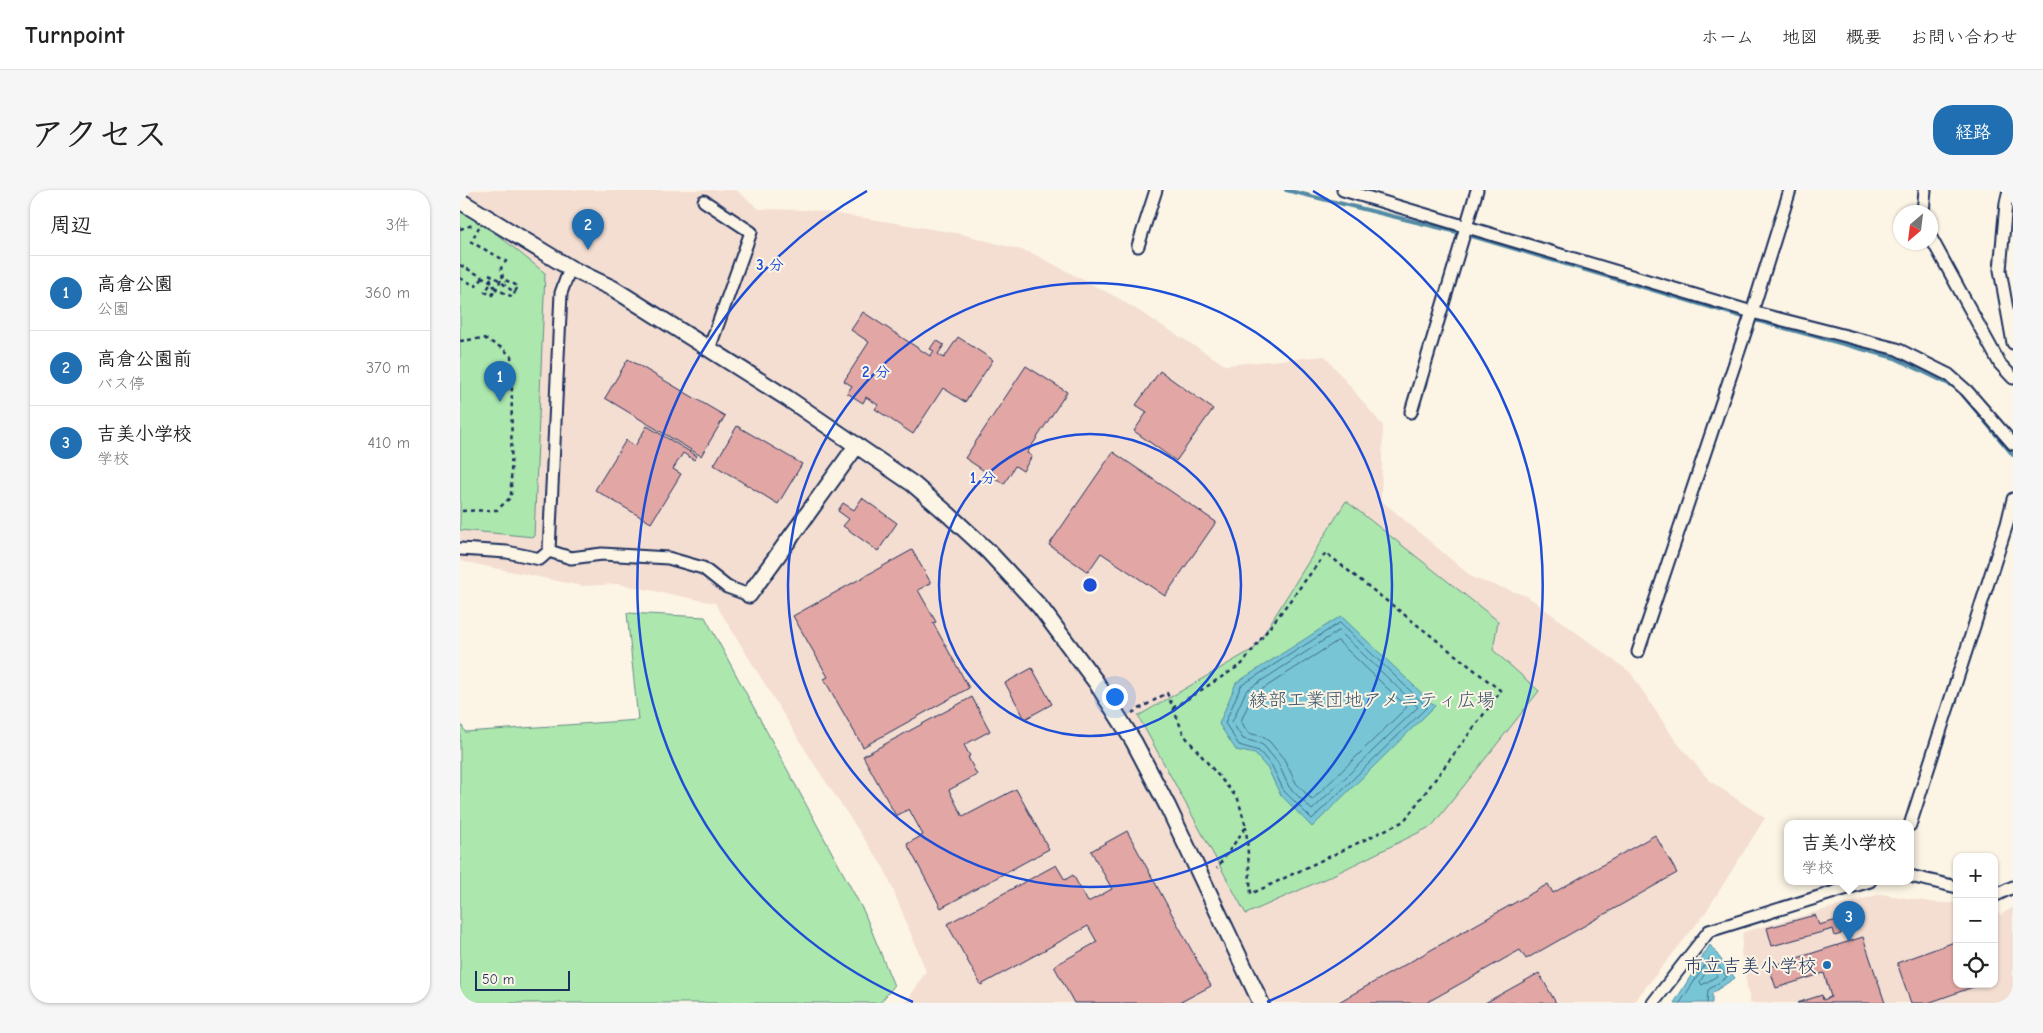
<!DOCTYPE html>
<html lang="ja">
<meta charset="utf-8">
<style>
:root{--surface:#fff;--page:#f6f6f6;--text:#222;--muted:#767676;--line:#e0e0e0;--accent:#1f6fb2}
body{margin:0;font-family:"Comic Neue","Klee One",sans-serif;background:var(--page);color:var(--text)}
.controls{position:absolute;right:15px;bottom:15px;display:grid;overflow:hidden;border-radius:10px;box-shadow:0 1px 4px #0004}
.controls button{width:45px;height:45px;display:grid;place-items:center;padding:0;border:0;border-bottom:1px solid var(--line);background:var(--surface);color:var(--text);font:25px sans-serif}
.compass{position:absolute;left:1433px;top:15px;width:45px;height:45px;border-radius:50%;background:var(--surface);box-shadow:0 1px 4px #0004;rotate:208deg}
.scale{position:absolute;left:15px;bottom:12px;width:95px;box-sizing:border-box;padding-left:5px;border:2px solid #1b2f5e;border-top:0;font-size:14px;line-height:18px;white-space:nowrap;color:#1b2f5e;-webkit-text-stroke:4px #fcf5e5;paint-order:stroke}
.you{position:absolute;left:654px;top:506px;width:18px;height:18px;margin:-12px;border:4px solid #fff;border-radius:50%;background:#1a73e8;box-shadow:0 0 0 8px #1a73e833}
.badge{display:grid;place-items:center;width:32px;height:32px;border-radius:50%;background:var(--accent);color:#fff;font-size:16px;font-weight:700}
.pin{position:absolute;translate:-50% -41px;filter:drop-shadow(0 1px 2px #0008)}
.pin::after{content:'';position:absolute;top:26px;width:18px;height:15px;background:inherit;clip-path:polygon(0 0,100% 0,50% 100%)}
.popup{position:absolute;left:1324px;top:630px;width:130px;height:65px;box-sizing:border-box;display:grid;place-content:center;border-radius:10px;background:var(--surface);filter:drop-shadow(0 1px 4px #0005);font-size:16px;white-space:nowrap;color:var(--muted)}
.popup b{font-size:19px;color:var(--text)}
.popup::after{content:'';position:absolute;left:50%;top:100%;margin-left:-10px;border:10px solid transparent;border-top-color:var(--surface)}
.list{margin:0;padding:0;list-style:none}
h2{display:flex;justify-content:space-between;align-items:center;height:65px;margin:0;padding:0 20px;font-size:21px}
h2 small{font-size:16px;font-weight:400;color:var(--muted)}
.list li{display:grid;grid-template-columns:32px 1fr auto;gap:15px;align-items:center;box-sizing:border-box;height:75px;padding:0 20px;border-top:1px solid var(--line)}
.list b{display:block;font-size:19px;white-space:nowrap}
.list p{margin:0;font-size:16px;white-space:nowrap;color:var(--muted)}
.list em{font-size:16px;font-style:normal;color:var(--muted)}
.icon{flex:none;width:28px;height:28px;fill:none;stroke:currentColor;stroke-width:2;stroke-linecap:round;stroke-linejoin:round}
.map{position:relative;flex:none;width:1553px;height:813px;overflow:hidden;border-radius:20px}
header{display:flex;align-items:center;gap:30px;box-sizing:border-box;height:70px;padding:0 25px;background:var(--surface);border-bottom:1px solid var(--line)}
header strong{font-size:24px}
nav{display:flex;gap:28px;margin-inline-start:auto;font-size:18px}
.intro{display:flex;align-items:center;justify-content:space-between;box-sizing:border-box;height:120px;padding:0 30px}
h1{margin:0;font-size:35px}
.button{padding:12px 22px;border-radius:20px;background:var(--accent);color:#fff;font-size:18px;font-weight:700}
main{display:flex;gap:30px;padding:0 30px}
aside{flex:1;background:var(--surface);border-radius:20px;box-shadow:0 1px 4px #0004}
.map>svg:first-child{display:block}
.built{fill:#f4ded2}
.green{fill:#ace7ad;stroke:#648b86}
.water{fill:#78c6d5;stroke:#538aa5}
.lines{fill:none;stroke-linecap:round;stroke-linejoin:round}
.shore{stroke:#406b8e;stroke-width:1}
.stream{stroke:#538aa5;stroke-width:4}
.building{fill:#e2a7a4;stroke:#1b2f5e}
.minor-casing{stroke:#1b2f5e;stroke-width:15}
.tertiary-casing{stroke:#1b2f5e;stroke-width:19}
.path{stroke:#1b2f5e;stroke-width:2.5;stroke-dasharray:4 4;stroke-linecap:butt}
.minor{stroke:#fcf5e5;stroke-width:11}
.tertiary{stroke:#fcf5e5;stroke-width:15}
.ring{fill:none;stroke:#1d4ed8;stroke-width:2.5}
.poi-dot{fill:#1f6fb2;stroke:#fcf5e5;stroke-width:2}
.labels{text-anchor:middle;stroke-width:4;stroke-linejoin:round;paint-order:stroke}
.park-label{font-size:19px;fill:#38546e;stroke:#fcf5e5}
.poi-label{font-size:19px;fill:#1b2f5e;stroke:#fcf5e5;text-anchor:end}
.centre{fill:#1d4ed8;stroke:#fcf5e5;stroke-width:2.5}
.ring-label{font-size:15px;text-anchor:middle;font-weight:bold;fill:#1d4ed8;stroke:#fcf5e5;stroke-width:4;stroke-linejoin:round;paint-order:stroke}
</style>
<header>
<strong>Turnpoint</strong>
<nav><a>ホーム</a><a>地図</a><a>概要</a><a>お問い合わせ</a></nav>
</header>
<div class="intro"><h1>アクセス</h1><a class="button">経路</a></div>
<main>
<aside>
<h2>周辺<small>3件</small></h2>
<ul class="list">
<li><span class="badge">1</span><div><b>高倉公園</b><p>公園</p></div><em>360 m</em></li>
<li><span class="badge">2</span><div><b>高倉公園前</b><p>バス停</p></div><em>370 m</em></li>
<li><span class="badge">3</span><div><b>吉美小学校</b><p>学校</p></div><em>410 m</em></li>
</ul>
</aside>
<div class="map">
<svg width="1553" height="813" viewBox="0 0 1553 813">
<rect width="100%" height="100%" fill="#fcf5e5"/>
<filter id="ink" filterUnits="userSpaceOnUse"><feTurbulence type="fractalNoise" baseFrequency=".02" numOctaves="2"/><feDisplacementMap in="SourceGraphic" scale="10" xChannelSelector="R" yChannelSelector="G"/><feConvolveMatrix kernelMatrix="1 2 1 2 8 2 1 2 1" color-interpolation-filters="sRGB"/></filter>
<g filter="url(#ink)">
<g class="built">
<polygon points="0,0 276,0 299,19 351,20 417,30 502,44 572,63 658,108 765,175 865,166 923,236 921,310 1013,388 1067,406 1170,482 1215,550 1250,591 1305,628 1244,725 1173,813 446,813 466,781 425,680 354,574 255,413 159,394 122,396 0,371"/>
<polygon points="1421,704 1478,713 1497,713 1497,794 1534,794 1534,722 1541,725 1553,717 1553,813 1290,813 1281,763 1283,742"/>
</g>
<g class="green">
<polygon points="0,20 23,33 85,83 74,347 0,340"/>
<polygon points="886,311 1038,431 1033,460 1079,501 972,636 869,687 786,724 678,526 795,458"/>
<polygon points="167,423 245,427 404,722 434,796 420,813 0,813 0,532 5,542 178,530"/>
</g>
<g class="water">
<polygon points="881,426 975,516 852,637 820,604 808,579 795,564 776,560 759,534 776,493"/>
<polygon points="1250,755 1275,788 1252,803 1252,813 1214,813"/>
</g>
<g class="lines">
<g class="shore">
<polygon points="880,433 967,517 852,629 824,601 812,576 799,561 779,555 765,533 781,496"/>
<polygon points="879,441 958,517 852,620 829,597 818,573 804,556 799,553 783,549 772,532 786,501"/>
<polygon points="878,451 947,517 852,610 836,593 824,569 809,551 801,546 788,543 781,531 792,506"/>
<polygon points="1249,778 1253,778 1257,786 1242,795 1240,792"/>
<polyline points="1220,813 1251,766 1267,787 1248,800 1247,813"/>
</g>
<polyline class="stream" points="826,0 1005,44 1280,126 1435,168 1497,198 1553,265"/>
</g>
<g class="building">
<polygon points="403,122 470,166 474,161 470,159 476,150 484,155 478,164 484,168 498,147 533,170 505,212 483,198 453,244 415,219 418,215 406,207 403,213 387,203 392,196 384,191 409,152 391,140"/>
<polygon points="168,169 265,226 241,266 145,208"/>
<polygon points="566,176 607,202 567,263 572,266 563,281 555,276 544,294 505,268"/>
<polygon points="700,181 753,219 716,271 674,241 687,222 676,215"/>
<polygon points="187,236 237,266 234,270 223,263 213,279 221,284 191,333 135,300 166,250 175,256"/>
<polygon points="277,236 342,274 318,314 254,275"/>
<polygon points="653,262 756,332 705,406 641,363 628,382 589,355"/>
<polygon points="402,308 437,333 418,361 383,336 389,329 378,321 383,313 394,320"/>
<polygon points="452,360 471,393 458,400 476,432 473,433 509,498 403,557 364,489 368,487 333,426"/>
<polygon points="572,478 592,514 565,529 545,493"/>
<polygon points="512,507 530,541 504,555 510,566 508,567 517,585 489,600 496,614 503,627 556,599 589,659 481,718 447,654 463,645 449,619 436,626 403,566"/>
<polygon points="667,641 751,796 719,813 614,813 594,776 637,752 628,736 521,795 487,734 596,675 605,690 613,685 628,712 652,699 631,661"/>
<polygon points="1195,645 1217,683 1066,769 1060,760 966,813 877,813 1088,694 1093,703"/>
<polygon points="1355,725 1359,735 1377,730 1381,744 1375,746 1373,739 1312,756 1307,738"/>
<polygon points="1403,747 1425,813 1337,813 1362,805 1363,810 1371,807 1364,783 1316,798 1309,777"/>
<polygon points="1497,751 1497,794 1516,796 1468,813 1451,813 1437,773"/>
<polygon points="1079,783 1096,813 1025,813"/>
</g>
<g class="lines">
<defs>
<g id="minor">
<polyline points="883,0 1292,122 1437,159 1489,185 1507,201 1553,254"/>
<polyline points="1549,0 1546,13 1540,80 1553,153"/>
<polyline points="244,11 291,42 249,159"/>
<polyline points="1463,22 1465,0"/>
<polyline points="1470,46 1540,174 1553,188"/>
<polyline points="678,56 696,0"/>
<polyline points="951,222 1017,0"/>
<polyline points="0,359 47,362 80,369 89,361 101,103 110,78"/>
<polyline points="89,361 111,368 142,364 208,368 243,378 267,397 289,405"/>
<polyline points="1178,462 1292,122 1330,0"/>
<polyline points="1450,635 1547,334 1553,309"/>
<polyline points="1450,686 1497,697"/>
<polyline points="1534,706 1553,697"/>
<polyline points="1193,813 1249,741 1410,691"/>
</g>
<g id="tertiary">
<polyline points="0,11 110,78 154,99 327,208 453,294 489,325 528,361 580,417 636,492 674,552 708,617 801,813"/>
<polyline points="289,405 397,255"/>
</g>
</defs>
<use href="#minor" class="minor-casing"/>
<use href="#tertiary" class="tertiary-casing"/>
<g class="path">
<polyline points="0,39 13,35"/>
<path d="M0,75L32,92L25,102L32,105L36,99C32,95 31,90 29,84C40,89 45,97 55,102L58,96L43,89L41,78L46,71L11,52L19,37"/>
<polyline points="0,88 16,96 23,88"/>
<polyline points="41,90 36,99 53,107 55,102"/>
<polyline points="0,151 24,148 42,158 51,166 52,182 51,307 37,320 0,321"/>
<polyline points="713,518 782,474 866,363 1041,501 944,631 791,704 786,637"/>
<polyline points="672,523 707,503 724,545 778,609 786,637 757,678"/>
</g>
<use href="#minor" class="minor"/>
<use href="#tertiary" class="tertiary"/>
</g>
</g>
<g class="ring">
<circle cx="630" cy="395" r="151"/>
<circle cx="630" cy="395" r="302"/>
<path d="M453 812A453 453 0 0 1 407 1M853 1A453 453 0 0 1 807 812"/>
</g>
<circle class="poi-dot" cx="1367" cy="775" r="5"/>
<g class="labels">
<g class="park-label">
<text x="912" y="516">綾部工業団地アメニティ広場</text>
</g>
<g class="poi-label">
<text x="1357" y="782">市立吉美小学校</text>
</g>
</g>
<circle cx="630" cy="395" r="8" class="centre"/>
<g class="ring-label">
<text x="310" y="80">3 分</text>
<text x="416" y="187">2 分</text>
<text x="523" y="293">1 分</text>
</g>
</svg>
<div class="controls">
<button>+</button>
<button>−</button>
<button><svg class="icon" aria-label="locate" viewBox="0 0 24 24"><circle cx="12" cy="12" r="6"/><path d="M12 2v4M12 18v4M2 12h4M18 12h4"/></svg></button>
</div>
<svg class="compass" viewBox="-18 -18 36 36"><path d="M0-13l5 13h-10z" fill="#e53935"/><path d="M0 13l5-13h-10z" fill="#767676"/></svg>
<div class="scale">50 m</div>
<div class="you"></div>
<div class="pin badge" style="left:40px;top:212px">1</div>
<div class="pin badge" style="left:128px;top:60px">2</div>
<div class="pin badge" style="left:1389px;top:752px">3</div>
<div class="popup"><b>吉美小学校</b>学校</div>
</div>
</main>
